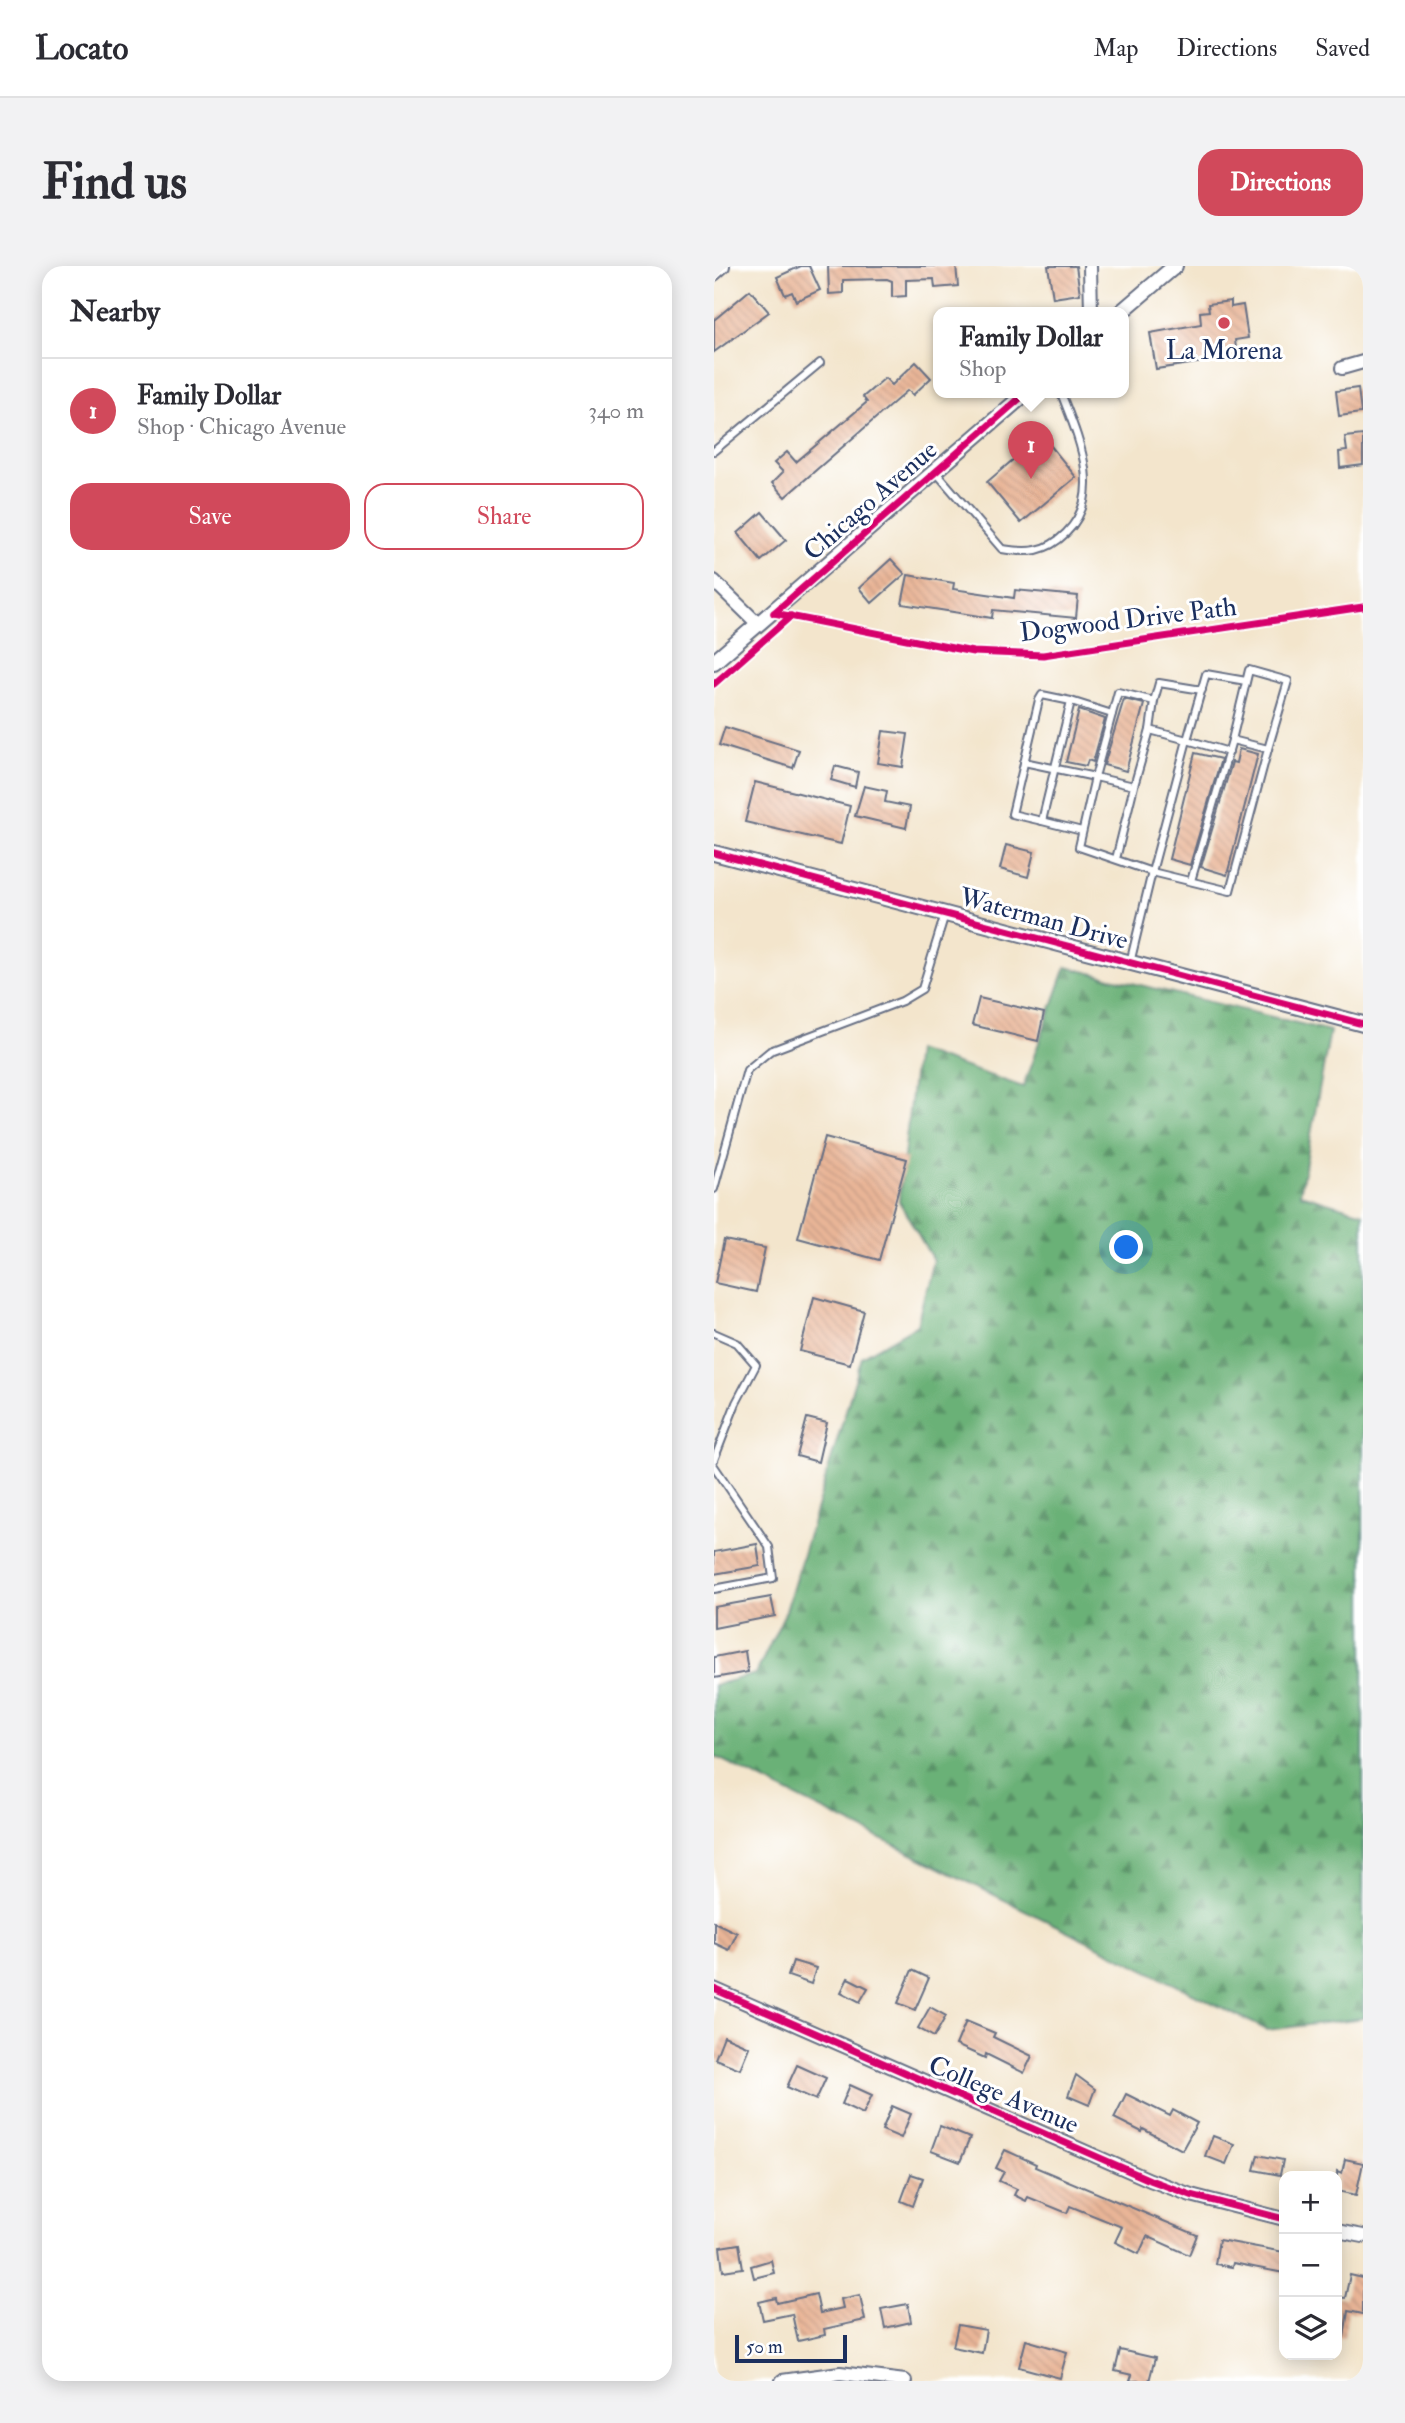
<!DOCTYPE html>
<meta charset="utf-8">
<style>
:root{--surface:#fff;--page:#f2f2f3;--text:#2b2b33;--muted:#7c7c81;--line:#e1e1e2;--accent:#d1495b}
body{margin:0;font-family:"IM FELL Double Pica",serif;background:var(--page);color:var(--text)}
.controls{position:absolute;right:21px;bottom:21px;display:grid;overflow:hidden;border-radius:14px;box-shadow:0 4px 18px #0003}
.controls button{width:63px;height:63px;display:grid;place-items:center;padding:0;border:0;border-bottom:2px solid var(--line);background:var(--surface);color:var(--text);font:35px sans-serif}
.scale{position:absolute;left:21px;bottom:18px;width:112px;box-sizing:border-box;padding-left:7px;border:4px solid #1b2f5e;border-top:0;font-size:19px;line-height:24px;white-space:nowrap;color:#1b2f5e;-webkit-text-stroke:5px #fff;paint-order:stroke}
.you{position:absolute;left:413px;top:982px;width:24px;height:24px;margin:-18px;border:5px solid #fff;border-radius:50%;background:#1a73e8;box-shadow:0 0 0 10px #1a73e833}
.badge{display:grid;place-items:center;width:46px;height:46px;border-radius:50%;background:var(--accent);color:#fff;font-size:23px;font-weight:700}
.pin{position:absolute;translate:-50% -58px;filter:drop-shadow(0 2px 4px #0008)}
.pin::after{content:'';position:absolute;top:37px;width:24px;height:21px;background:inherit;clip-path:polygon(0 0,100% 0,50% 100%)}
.popup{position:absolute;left:219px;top:41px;width:196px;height:91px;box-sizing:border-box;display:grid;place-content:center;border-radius:14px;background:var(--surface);filter:drop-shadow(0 2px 5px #0005);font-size:23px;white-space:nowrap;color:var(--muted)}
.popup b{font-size:26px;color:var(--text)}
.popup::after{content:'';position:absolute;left:50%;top:100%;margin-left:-14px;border:14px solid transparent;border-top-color:var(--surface)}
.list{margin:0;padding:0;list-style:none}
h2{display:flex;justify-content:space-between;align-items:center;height:91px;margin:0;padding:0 28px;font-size:30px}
h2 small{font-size:23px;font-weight:400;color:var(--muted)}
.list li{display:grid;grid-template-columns:46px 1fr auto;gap:21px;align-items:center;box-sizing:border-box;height:105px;padding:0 28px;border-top:2px solid var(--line)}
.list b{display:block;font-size:26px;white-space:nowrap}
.list p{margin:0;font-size:23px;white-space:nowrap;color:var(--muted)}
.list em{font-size:23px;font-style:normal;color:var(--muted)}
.actions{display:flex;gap:14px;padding:21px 28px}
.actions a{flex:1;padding:16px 0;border:2px solid var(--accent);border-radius:21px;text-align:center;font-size:24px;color:var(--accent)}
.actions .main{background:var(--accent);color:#fff}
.icon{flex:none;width:38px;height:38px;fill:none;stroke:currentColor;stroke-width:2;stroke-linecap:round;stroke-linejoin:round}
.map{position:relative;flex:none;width:649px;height:2115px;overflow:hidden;border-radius:21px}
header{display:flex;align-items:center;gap:42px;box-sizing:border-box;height:98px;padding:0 35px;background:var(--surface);border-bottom:2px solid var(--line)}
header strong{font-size:33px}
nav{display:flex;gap:38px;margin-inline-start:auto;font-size:24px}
.intro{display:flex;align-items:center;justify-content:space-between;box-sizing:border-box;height:168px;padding:0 42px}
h1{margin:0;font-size:49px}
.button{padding:18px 32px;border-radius:21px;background:var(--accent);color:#fff;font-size:24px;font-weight:700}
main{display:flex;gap:42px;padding:0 42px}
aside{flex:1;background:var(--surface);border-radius:21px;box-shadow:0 4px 18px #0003}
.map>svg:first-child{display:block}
.forest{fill:url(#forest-firs);stroke:#43706a;stroke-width:2}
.building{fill:url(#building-back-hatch)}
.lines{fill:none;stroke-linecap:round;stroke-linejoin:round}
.service-casing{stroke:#676f84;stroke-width:10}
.minor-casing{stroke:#676f84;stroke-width:16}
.tertiary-casing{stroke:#676f84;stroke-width:18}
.service{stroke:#fff;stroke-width:6}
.minor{stroke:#fff;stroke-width:12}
.tertiary{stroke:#fff;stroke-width:14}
.cycleway-casing{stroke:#fff;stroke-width:11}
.cycleway{stroke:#d6006c;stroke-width:7}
.poi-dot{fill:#d1495b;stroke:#fff;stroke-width:2.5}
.labels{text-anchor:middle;stroke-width:6;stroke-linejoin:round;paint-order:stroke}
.poi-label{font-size:26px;fill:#1b2f5e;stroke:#fff}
.street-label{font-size:26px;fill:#1b2f5e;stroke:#fff}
</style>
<header>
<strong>Locato</strong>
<nav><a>Map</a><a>Directions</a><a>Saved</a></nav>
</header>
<div class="intro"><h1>Find us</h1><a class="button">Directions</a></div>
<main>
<aside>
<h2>Nearby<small></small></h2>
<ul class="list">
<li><span class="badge">1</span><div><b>Family Dollar</b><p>Shop · Chicago Avenue</p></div><em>340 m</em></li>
</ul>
<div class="actions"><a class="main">Save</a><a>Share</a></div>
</aside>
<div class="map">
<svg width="649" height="2115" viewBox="0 0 649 2115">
<defs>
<pattern id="forest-firs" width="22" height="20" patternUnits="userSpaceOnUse" patternTransform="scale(1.75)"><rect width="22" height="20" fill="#6bb177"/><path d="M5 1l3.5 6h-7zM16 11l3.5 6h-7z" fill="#579065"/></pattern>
<pattern id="building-back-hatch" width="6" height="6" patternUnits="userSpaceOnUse" patternTransform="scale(1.75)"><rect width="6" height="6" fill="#e9b597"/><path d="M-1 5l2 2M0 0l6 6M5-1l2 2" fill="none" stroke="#c79c85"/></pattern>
</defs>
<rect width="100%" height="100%" fill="#fff"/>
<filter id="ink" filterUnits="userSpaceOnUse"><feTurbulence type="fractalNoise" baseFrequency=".0143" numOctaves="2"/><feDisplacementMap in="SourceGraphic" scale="14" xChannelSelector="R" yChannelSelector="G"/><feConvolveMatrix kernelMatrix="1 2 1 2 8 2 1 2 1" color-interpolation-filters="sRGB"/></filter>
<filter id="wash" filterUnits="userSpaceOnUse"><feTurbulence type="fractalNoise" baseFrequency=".00686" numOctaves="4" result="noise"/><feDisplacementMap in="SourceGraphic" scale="28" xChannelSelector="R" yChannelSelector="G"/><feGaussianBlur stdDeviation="1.57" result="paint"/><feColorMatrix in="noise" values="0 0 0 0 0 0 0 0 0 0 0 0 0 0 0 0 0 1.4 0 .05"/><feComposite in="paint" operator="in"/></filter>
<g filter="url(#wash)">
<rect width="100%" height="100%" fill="#f3e5cc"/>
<polygon class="forest" points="352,701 616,765 586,928 649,947 649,1752 553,1764 0,1490 0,1419 42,1408 72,1345 148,1091 203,1059 219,994 185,935 202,784 309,821"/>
<g id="blocks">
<g class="building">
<polygon points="87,0 95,0 106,24 82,35 78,26 71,29 63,11"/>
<polygon points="114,0 242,0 244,20 221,22 220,13 192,14 192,30 178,31 178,15 173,13 129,14 129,27 115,28"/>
<polygon points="334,0 362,0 366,28 339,32"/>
<polygon points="36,24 55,46 0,86 0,54"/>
<polygon points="517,35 517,41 529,39 534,72 521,74 523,91 442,103 436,67 487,58 486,46 495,45 494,38"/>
<polygon points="202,96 217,112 199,129 194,124 71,231 58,217 69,206 60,197 73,186 82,196 153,136 149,131 171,112 178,119"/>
<polygon points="644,122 647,147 625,150 622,125"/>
<polygon points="328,169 362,211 307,257 273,216"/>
<polygon points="649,169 649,199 626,202 625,186 633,185 631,171"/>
<polygon points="48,246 72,274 47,295 24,267"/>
<polygon points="177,293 191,308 158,337 145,322"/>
<polygon points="194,309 240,317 239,323 300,332 301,324 364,330 362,352 279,344 278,352 188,338"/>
<polygon points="410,433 430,438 412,505 390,499"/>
<polygon points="365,444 391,453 379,496 374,494 372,500 352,496"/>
<polygon points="11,461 85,484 79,502 5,479"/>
<polygon points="169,465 194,468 189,501 164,497"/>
<polygon points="525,483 544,488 513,609 487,601 518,496 522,497"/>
<polygon points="481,487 507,493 476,599 455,593"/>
<polygon points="121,500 144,506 141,521 117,514"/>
<polygon points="41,516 136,540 127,578 31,556"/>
<polygon points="150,520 173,525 171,536 196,541 192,562 141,550"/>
<polygon points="292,579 320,586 314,611 286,603"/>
<polygon points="265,732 330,747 324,775 258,759"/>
<polygon points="111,871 193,893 165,994 84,972"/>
<polygon points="10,974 51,982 42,1026 1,1017"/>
<polygon points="100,1031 150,1045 136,1098 86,1085"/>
<polygon points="93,1152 113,1157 104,1196 83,1190"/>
<polygon points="43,1278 46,1300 0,1308 0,1286"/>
<polygon points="57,1331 61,1350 0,1362 0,1341"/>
<polygon points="31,1385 34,1406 0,1412 0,1391"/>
<polygon points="0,1656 23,1667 15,1684 0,1677"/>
<polygon points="79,1695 102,1702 97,1718 74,1710"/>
<polygon points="198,1704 215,1712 201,1744 184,1737"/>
<polygon points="134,1712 154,1722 146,1736 127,1726"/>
<polygon points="216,1741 232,1750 220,1771 204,1762"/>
<polygon points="252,1755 281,1767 279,1771 318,1790 310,1807 272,1788 271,1792 242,1779"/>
<polygon points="10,1770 35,1781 26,1803 1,1793"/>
<polygon points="83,1799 112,1812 102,1834 73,1821"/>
<polygon points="362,1809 381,1823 375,1839 354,1830"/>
<polygon points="136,1819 158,1829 149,1848 128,1838"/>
<polygon points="412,1828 456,1850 459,1844 483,1857 468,1884 429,1863 428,1866 400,1852"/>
<polygon points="178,1840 197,1848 187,1872 168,1864"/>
<polygon points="226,1860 256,1872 246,1896 217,1885"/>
<polygon points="499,1870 520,1878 512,1898 491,1890"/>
<polygon points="291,1884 322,1898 321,1901 483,1969 475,1989 433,1970 425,1988 401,1976 408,1961 356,1940 353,1947 314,1931 312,1935 300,1929 303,1923 285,1915 290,1906 282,1902"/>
<polygon points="544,1889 569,1894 566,1909 540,1904"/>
<polygon points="631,1893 649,1897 642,1929 623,1925 623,1905 628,1907"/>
<polygon points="197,1908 209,1912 199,1940 187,1935"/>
<polygon points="505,1974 570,1986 570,2007 519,1997 518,2001 501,1998"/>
<polygon points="25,1978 29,2002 9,2005 6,1981"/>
<polygon points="57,1994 60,2007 40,2012 37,2000"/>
<polygon points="636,2009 649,2012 649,2048 634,2045 630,2071 623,2071 623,2031 631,2032"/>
<polygon points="102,2028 106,2047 129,2042 127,2033 146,2029 151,2054 110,2063 111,2069 84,2075 78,2048 49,2054 45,2036 62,2032 63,2037"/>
<polygon points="194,2038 197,2056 171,2062 167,2043"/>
<polygon points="244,2059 272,2064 268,2087 239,2081"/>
<polygon points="312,2074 353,2086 346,2112 305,2101"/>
<polygon points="406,2084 441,2092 435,2115 416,2115 418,2109 401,2105"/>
</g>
</g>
</g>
<g filter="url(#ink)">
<use href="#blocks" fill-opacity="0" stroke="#676f84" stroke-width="2"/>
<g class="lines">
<defs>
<g id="service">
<polyline points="0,185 106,97"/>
<path d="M221,205L288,283C314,287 332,287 352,267C391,229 364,171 347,127"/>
<polyline points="440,435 445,417 488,424"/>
<polyline points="515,486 473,474 492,408 532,415"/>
<polyline points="310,496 381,511 398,448"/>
<polyline points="328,555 298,548 325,434 328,429 357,435"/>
<polyline points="368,565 328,555 357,435 398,448 404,426 440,435 436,464"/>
<polyline points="402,593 420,520 381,511 365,581 438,606 473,474 436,464 420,520"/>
<polyline points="477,615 518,474 535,404 574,415 554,483"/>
<polyline points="416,697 438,606 516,625 554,483 518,474"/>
<polyline points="0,923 33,804 56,785 188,735 208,723 231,648"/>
<polyline points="0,1067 23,1077 42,1099 22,1137 0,1194"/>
<polyline points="0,1200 55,1281 59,1312 0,1323"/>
</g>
<g id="minor">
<polyline points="376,0 377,47"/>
<polyline points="0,8 9,0"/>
<polyline points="628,102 649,96"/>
<polyline points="0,315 44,358"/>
<polyline points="0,1723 436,1914 477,1929 570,1953"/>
<polyline points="623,1965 649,1970"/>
<polyline points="68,2115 126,2107 191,2115"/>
</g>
<g id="tertiary">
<polyline points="406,47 461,0"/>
<polyline points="0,396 312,127"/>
<polyline points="0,587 649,758"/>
</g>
</defs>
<use href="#service" class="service-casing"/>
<use href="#minor" class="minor-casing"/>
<use href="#tertiary" class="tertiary-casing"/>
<use href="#service" class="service"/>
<use href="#minor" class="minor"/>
<use href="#tertiary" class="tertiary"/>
<defs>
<g id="cycleway">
<polyline points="60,347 259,386 329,389 649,341"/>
<polyline points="60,347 312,127"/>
<polyline points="0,418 77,350"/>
<polyline points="0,587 649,758"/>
<polyline points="0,1723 436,1914 477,1929 570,1953"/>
</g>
</defs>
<use href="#cycleway" class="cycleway-casing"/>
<use href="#cycleway" class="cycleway"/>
</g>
</g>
<circle class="poi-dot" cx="510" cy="57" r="7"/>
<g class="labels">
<g class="poi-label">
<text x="510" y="93">La Morena</text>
</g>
<g class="street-label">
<text transform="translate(156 234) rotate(-41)" y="9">Chicago Avenue</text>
<text transform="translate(414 353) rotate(-7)" y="9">Dogwood Drive Path</text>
<text transform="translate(330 652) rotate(15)" y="9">Waterman Drive</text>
<text transform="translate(290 1828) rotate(23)" y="9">College Avenue</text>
</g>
</g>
</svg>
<div class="controls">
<button>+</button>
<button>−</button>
<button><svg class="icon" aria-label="layers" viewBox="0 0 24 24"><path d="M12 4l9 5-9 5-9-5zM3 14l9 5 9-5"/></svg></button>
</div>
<div class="scale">50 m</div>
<div class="you"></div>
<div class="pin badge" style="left:317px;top:213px">1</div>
<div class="popup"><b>Family Dollar</b>Shop</div>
</div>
</main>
